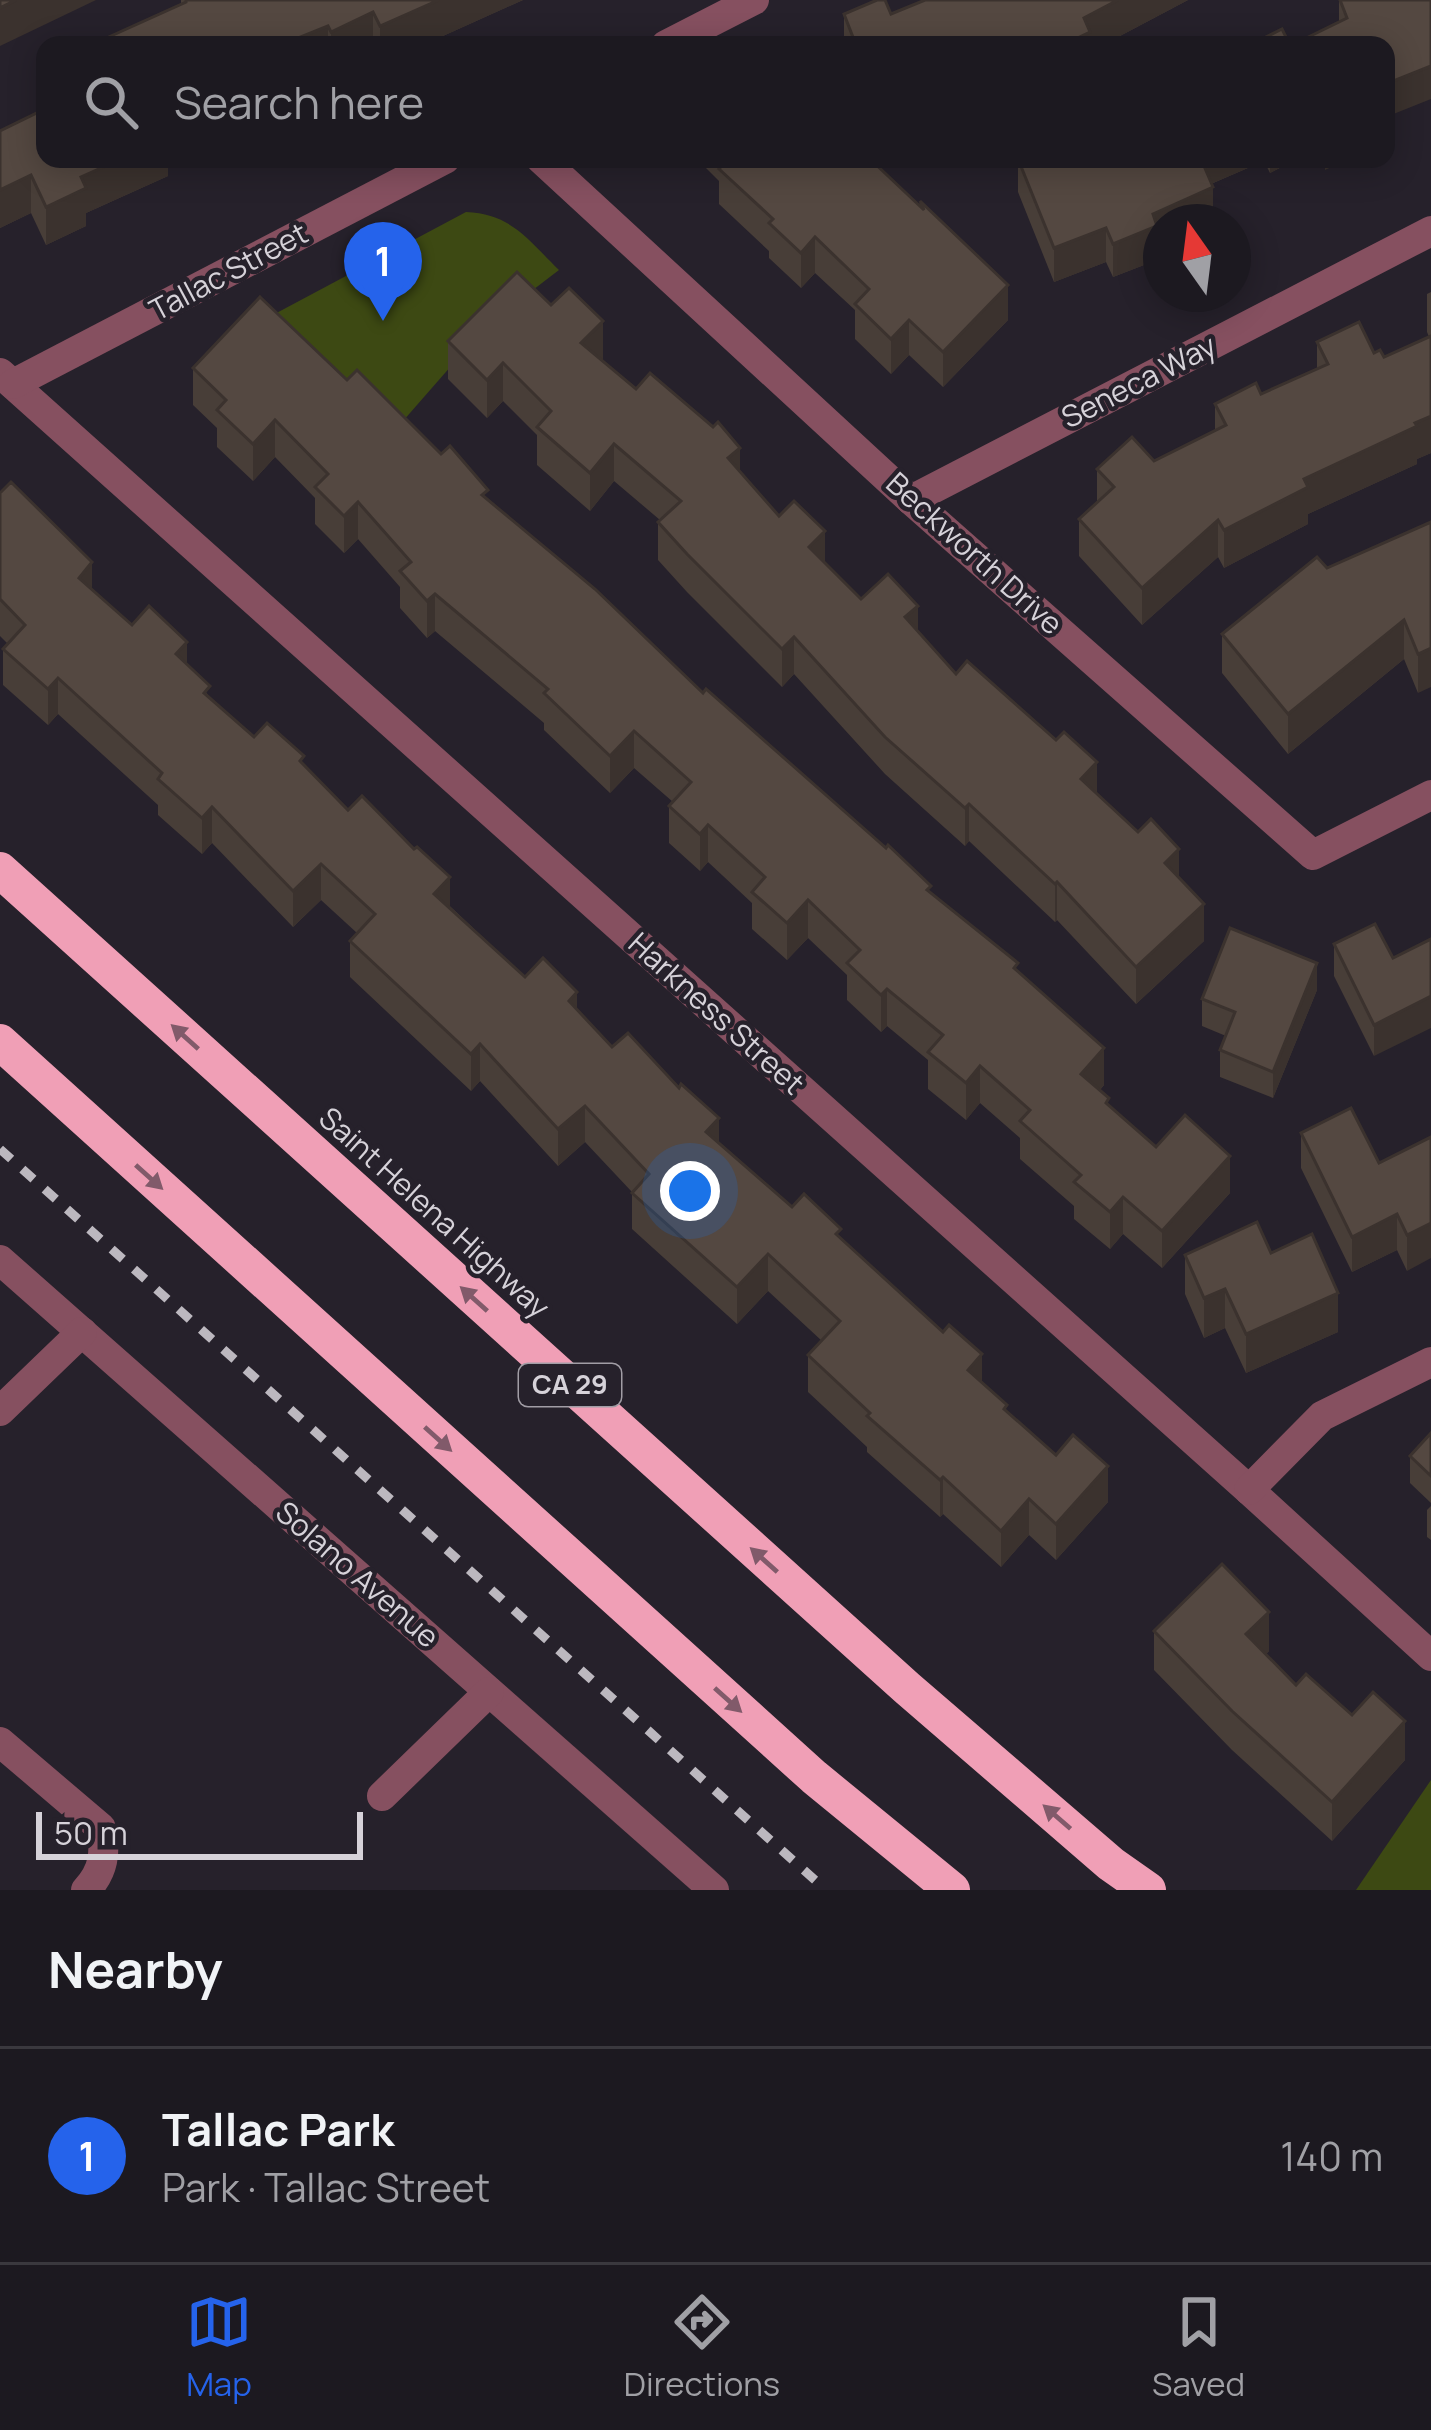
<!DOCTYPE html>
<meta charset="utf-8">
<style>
:root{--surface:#1c1920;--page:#29262d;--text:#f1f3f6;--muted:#a0a0a5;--line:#3a383e;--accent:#2563eb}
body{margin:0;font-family:Manrope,sans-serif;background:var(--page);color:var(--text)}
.compass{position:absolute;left:1143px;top:204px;width:108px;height:108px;border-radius:50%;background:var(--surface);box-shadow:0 6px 30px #0003;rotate:346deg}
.scale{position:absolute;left:36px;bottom:30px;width:327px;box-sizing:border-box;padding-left:12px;border:6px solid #d6d2d9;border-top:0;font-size:33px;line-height:42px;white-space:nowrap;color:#d6d2d9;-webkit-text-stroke:9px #26212b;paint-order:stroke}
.you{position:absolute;left:690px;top:1191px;width:42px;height:42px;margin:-30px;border:9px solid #fff;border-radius:50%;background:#1a73e8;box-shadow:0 0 0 18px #1a73e833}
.badge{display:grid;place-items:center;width:78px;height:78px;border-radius:50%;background:var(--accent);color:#fff;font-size:39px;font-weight:700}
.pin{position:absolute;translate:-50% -99px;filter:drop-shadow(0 3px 6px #0008)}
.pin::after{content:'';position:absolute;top:63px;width:42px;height:36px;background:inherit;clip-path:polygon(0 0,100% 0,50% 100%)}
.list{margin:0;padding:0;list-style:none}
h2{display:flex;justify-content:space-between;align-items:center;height:156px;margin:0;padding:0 48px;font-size:51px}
h2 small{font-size:39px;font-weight:400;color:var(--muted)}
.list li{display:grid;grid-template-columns:78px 1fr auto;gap:36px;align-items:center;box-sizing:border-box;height:216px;padding:0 48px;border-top:3px solid var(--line)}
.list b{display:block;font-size:45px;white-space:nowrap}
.list p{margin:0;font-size:39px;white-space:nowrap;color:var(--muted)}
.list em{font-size:39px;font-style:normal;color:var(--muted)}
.icon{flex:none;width:66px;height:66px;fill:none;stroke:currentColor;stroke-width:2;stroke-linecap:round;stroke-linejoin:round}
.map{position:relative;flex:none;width:1431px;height:1890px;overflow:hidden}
.search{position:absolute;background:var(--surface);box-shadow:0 6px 30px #0003;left:36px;right:36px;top:36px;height:132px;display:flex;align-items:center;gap:30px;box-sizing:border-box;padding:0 42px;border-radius:24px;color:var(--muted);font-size:45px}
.sheet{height:372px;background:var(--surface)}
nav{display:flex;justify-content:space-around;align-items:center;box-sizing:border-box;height:168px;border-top:3px solid var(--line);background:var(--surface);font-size:33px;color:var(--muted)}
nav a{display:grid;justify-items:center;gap:6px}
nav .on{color:var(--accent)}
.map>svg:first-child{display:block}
.green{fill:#3d4913}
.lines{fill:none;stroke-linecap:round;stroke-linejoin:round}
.minor{stroke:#865060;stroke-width:30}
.highway{stroke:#f09fb6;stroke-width:36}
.rail{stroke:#bcb8bf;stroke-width:9;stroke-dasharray:15 15;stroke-linecap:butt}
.wall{fill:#483e38}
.shaded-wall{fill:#3b322e}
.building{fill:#544841;stroke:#3b322e;stroke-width:3}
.oneway{fill:#815a6a}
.labels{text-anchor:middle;stroke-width:9;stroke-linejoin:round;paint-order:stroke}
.shield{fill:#26212b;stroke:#a19da5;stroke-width:3}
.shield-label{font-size:27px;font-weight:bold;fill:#d6d2d9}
.street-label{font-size:30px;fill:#d6d2d9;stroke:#26212b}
</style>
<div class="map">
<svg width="1431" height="1890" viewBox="0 0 1431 1890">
<rect width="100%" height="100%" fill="#26212b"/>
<g class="green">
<path d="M466,212C512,214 528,240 559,270L487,325L396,429L269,317Z"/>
<polygon points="1431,1780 1431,1890 1356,1890"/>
</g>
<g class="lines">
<g class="minor">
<polyline points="666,45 754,0"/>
<polyline points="541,159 911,500 1313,855 1431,795"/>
<polyline points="0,373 1249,1490 1431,1656"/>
<polyline points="13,384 445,159"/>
<polyline points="911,500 1431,231"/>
<polyline points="0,1260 714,1890"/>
<polyline points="0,1411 82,1332"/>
<polyline points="1249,1490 1322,1416 1431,1362"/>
<path d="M0,1742L101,1828C106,1852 104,1871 86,1890"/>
<polyline points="382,1796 489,1692"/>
</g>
<g class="highway">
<polyline points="0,870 907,1688 1111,1864 1148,1890"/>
<polyline points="0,1042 814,1777 952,1890"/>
</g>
<polyline class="rail" points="0,1149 826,1890"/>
</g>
<g class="wall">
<polygon points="181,0 523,0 423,45 91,45 181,5"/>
<polygon points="925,0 1188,0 1103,45 844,45 844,14 891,14"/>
<polygon points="1339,0 1431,0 1339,22"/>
<polygon points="0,131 168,159 168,176 86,213 86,226 46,245 31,213 0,228"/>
<polygon points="697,159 870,159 920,207 920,201 1008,320 943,387 909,355 891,374 855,339 855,310 815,273 801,288 769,258 769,251 719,204 719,181"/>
<polygon points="1018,159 1297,159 1270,173 1264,161 1211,184 1213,221 1161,222 1161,244 1157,245 1157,260 1113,277 1106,262 1054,282 1018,192"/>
<polygon points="1431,292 1431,453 1417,459 1417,464 1308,514 1308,524 1224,568 1218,557 1142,625 1079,556 1079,519 1097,502 1097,469 1154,461 1215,430 1215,404 1261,394 1317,368 1317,342 1374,353 1384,357 1429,337 1427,332 1427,294"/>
<polygon points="551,305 603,359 602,360 740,472 779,516 861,599 918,631 956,674 1097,793 1179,878 1204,941 1136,1004 1057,920 1055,922 969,841 965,846 885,774 794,674 782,687 687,592 658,560 658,522 660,520 614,481 590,511 537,465 537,435 503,401 487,418 448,379 448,341"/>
<polygon points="193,368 347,380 441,454 488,500 703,693 1018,971 1104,1085 1100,1090 1109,1106 1156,1147 1230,1193 1162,1268 1123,1234 1110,1249 1074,1219 1074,1206 1020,1159 1020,1138 980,1103 966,1120 928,1089 928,1060 887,1026 881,1032 847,1000 847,975 808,938 787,960 752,929 752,903 708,862 700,871 669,843 669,806 673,802 634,768 610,793 544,730 544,723 435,631 427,638 400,608 400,587 358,539 344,553 315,524 315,498 275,457 253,481 217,447 217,428 193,405"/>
<polygon points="0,493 92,589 132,625 187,664 210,698 254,737 304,765 348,810 525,977 577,1010 612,1047 792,1207 841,1239 982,1382 1007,1412 1108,1502 1056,1560 1029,1535 1001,1567 943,1514 940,1517 867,1452 867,1447 808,1392 808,1355 822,1341 768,1291 737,1324 632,1229 632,1192 585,1142 558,1166 480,1081 471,1091 350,977 350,941 357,933 321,900 293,927 212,843 202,854 158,815 158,805 58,714 48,725 3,685 3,649 8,644 0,636"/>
<polygon points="1431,522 1418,693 1404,659 1288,754 1222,673 1222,634 1327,568"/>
<polygon points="1334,944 1393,958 1374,1056 1334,976"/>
<polygon points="1317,990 1273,1098 1220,1077 1220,1050 1226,1036 1202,1026 1202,999"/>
<polygon points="1301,1133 1379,1163 1431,1137 1407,1271 1397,1250 1352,1272 1301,1168"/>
<polygon points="1271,1253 1338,1332 1246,1373 1225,1328 1204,1338 1185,1294 1185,1255"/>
<polygon points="1431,1433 1431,1503 1410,1483 1410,1456"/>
<polygon points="1431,1506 1431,1540 1427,1537 1427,1510"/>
<polygon points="1154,1631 1269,1651 1266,1654 1296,1685 1352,1715 1405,1760 1332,1841 1232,1750 1154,1670"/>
</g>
<g class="shaded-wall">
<polygon points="16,0 96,0 0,46 0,8"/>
<polygon points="439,0 523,0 423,45 380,45 380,26"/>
<polygon points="1118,0 1188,0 1103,45 1063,45 1084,18"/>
<polygon points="373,12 373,45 331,45 331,32"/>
<polygon points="328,26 328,45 281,45"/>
<polygon points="1431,66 1431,99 1386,117 1386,84"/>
<polygon points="121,159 168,159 168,176 86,213 86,226 46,245 46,207 81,177"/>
<polygon points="1199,159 1264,159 1264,161 1199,189"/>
<polygon points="1270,159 1297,159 1270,173"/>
<polygon points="1325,159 1348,159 1325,170"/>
<polygon points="31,175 31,213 0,228 0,190"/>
<polygon points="1213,187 1213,221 1161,222 1161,244 1157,245 1157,260 1113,277 1113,244 1153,214"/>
<polygon points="1106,228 1106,262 1054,282 1054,248"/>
<polygon points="815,237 815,273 801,288 801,253"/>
<polygon points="1008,285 1008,320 943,387 943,352"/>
<polygon points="909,320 909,355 891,374 891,339"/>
<polygon points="603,321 603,359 581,381 581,343"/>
<polygon points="503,363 503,401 487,418 487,380"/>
<polygon points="1431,416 1431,453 1417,459 1417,464 1308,514 1308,524 1224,568 1224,530 1304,479"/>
<polygon points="275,420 275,457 253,481 253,444"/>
<polygon points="614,444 614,481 590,511 590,473"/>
<polygon points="740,448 740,486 728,458"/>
<polygon points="358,502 358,539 344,553 344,516"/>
<polygon points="1218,520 1218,557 1142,625 1142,588"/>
<polygon points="825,531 825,569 809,547"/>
<polygon points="92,562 92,599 79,578"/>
<polygon points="435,594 435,631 427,638 427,601"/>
<polygon points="918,606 918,644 905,617"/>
<polygon points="1404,620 1404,659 1288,754 1288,714"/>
<polygon points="794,637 794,674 782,687 782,649"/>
<polygon points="187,642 187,678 176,654"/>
<polygon points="1431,648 1431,687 1418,693 1418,654"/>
<polygon points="58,678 58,714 48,725 48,689"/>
<polygon points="634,731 634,768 610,793 610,756"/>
<polygon points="1097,762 1097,800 1081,779"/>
<polygon points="969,804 969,841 965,846 965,808"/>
<polygon points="212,807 212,843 202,854 202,818"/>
<polygon points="708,825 708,862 700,871 700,834"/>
<polygon points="1179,849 1179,887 1165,863"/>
<polygon points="321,864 321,900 293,927 293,891"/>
<polygon points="450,877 450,913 434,894"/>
<polygon points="1057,882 1057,920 1055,922 1055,884"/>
<polygon points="808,900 808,938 787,960 787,923"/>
<polygon points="1204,904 1204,941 1136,1004 1136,967"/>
<polygon points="1317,963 1317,990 1273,1098 1273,1072"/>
<polygon points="887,989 887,1026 881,1032 881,995"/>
<polygon points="577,992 577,1028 569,1001"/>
<polygon points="1431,996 1431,1028 1374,1056 1374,1025"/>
<polygon points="480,1044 480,1081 471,1091 471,1054"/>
<polygon points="1104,1048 1104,1085 1081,1111 1081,1074"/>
<polygon points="980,1066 980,1103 966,1120 966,1083"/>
<polygon points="585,1106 585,1142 558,1166 558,1129"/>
<polygon points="719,1118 719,1155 706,1132"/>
<polygon points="1230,1156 1230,1193 1162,1268 1162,1231"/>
<polygon points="1123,1197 1123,1234 1110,1249 1110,1212"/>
<polygon points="1397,1214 1397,1250 1352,1272 1352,1237"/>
<polygon points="1431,1223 1431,1258 1407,1271 1407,1235"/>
<polygon points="768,1254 768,1291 737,1324 737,1287"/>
<polygon points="1225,1289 1225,1328 1204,1338 1204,1298"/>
<polygon points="1338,1293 1338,1332 1246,1373 1246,1334"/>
<polygon points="982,1354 982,1391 968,1370"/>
<polygon points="1108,1466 1108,1502 1056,1560 1056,1524"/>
<polygon points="943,1477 943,1514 940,1517 940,1480"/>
<polygon points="1029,1499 1029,1535 1001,1567 1001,1531"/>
<polygon points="1269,1612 1269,1651 1246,1673 1246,1634"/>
<polygon points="1405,1721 1405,1760 1332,1841 1332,1802"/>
</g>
<g class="building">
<polygon points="0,0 16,0 0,8"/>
<polygon points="186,0 439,0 380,26 373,12 331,32 328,26 281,45 91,45 186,2"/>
<polygon points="877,0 885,0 891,14 925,0 1118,0 1084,18 1090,32 1063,45 856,45 844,14"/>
<polygon points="1340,0 1431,0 1431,66 1386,84 1386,45 1292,45 1347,18"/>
<polygon points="1282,29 1290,45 1250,45"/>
<polygon points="45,109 45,159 121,159 81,177 86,188 46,207 31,175 0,190 0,131"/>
<polygon points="728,159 870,159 924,210 920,201 1008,285 943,352 909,320 891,339 855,304 869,289 815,237 801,253 769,223 773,219 719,169"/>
<polygon points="1018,159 1201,159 1213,187 1153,214 1157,226 1113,244 1106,228 1054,248"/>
<polygon points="517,272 551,305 569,288 603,321 581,343 636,389 650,373 713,427 718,422 740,448 728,458 779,516 794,501 825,531 809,547 861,599 888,574 918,606 905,617 956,674 967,661 1056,740 1064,732 1097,762 1081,779 1138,832 1151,819 1179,849 1165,863 1204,904 1136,967 1057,882 1055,884 969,804 965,808 885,737 794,637 782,649 687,554 658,522 681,501 614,444 590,473 537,427 551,411 503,363 487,380 448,341"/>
<polygon points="260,297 347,380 357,370 441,454 450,446 488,490 482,495 595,589 703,693 706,689 886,848 888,845 931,886 927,890 1018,963 1014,968 1104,1048 1081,1074 1109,1098 1106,1103 1156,1147 1185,1115 1230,1156 1162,1231 1123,1197 1110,1212 1074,1182 1081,1175 1020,1121 1030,1110 980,1066 966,1083 928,1052 943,1035 887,989 881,995 847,963 860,950 808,900 787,923 752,892 765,877 708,825 700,834 669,806 691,782 634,731 610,756 544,693 548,689 435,594 427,601 400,571 411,562 358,502 344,516 315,487 328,474 275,420 253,444 217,410 226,400 193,368"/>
<polygon points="1359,322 1374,353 1380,350 1384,357 1431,336 1431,416 1415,423 1417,426 1304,479 1308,487 1224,530 1218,520 1142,588 1079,519 1114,487 1097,469 1132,437 1154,461 1226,425 1215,404 1256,383 1261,394 1328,364 1317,342"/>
<polygon points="11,482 92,562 79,578 132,625 149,606 187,642 176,654 210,686 204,693 254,737 267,723 304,756 300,761 348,810 362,796 414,849 417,847 450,877 434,894 525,977 543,958 577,992 569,1001 612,1047 628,1033 679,1088 681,1084 719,1118 706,1132 792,1207 804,1194 841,1229 836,1234 943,1332 949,1325 982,1354 968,1370 1007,1405 1004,1409 1056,1455 1073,1435 1108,1466 1056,1524 1029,1499 1001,1531 943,1477 940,1480 867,1416 870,1413 808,1355 840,1321 768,1254 737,1287 632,1193 649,1174 585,1106 558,1129 480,1044 471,1054 350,941 375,914 321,864 293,891 212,807 202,818 158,779 162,773 58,678 48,689 3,649 25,625 0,599 0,493"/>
<polygon points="1431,522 1431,648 1418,654 1404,620 1288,714 1222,634 1317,557 1327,568"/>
<polygon points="1375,924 1393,958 1431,939 1431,996 1374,1025 1334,944"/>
<polygon points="1230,928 1317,963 1273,1072 1220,1050 1235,1012 1202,999"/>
<polygon points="1351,1108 1379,1163 1431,1137 1431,1223 1407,1235 1397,1214 1352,1237 1301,1133"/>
<polygon points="1257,1222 1271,1253 1312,1234 1338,1293 1246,1334 1225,1289 1204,1298 1185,1255"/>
<polygon points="1431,1433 1431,1476 1410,1456"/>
<polygon points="1222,1564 1269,1612 1246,1634 1296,1685 1306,1674 1352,1715 1373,1692 1405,1721 1332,1802 1232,1711 1154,1631"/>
</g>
<defs><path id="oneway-solid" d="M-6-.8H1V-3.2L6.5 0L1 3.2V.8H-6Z" transform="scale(3)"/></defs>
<g class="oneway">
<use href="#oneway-solid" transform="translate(185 1037) rotate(-138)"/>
<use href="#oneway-solid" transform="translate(149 1177) rotate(42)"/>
<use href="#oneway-solid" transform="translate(474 1299) rotate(-138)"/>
<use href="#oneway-solid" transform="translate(438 1439) rotate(42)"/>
<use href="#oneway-solid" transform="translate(764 1560) rotate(-138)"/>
<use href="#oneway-solid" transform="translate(728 1700) rotate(42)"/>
<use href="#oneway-solid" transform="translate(1057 1817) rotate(-139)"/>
</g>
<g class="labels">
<rect class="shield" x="519" y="1364" width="102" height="42" rx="9"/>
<g class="shield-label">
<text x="570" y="1394">CA 29</text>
</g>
<g class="street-label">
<text transform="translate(229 272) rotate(-28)" y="10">Tallac Street</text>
<text transform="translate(1139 382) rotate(-27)" y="10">Seneca Way</text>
<text transform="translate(974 554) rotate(42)" y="10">Beckworth Drive</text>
<text transform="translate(716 1014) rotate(42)" y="10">Harkness Street</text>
<text transform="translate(434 1213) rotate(42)" y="10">Saint Helena Highway</text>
<text transform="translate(357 1575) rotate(41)" y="10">Solano Avenue</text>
</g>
</g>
</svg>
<svg class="compass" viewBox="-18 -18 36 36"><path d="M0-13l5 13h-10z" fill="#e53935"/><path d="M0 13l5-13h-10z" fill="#a0a0a5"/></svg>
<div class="scale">50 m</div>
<div class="you"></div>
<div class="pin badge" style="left:383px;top:321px">1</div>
<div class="search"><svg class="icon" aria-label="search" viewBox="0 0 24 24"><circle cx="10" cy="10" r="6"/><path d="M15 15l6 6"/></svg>Search here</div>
</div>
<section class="sheet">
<h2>Nearby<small></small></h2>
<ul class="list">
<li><span class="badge">1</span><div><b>Tallac Park</b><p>Park · Tallac Street</p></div><em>140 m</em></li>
</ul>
</section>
<nav>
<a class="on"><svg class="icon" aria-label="map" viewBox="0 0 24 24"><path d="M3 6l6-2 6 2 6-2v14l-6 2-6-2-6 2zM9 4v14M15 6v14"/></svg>Map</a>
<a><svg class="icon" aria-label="directions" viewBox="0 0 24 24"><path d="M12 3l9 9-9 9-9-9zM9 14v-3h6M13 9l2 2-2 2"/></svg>Directions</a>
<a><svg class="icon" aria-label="saved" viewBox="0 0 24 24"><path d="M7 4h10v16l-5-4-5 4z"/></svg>Saved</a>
</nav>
